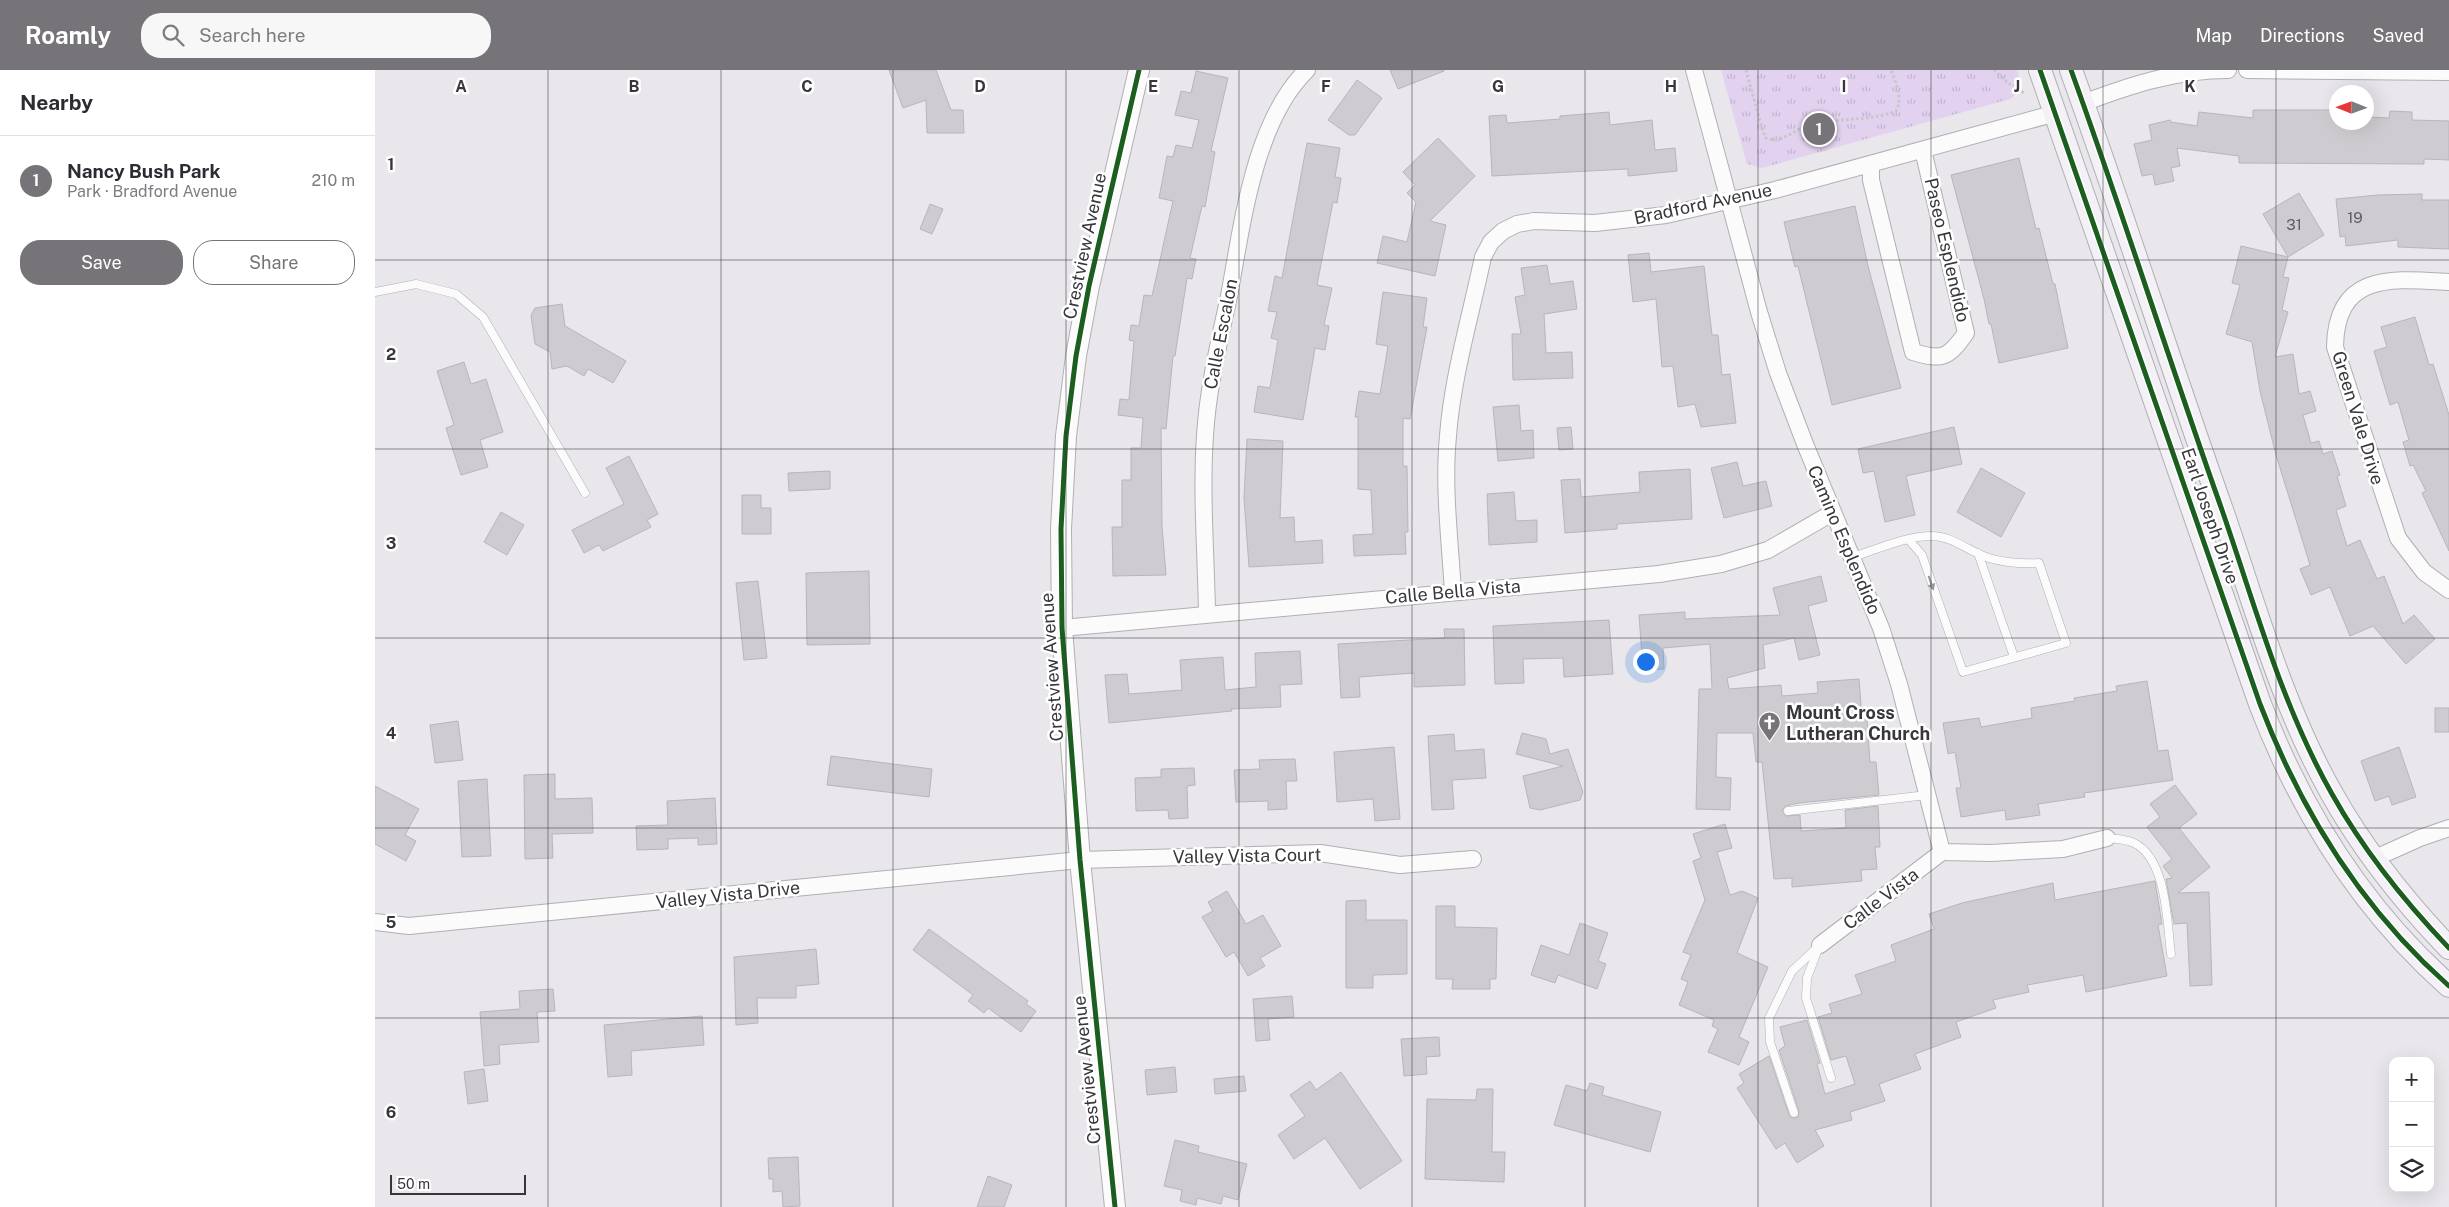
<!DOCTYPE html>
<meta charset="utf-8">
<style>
:root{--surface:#fff;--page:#f7f7f7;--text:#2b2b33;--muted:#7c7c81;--line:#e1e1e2;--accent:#777479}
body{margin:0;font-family:"Public Sans",sans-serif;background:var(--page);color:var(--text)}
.controls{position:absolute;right:15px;bottom:15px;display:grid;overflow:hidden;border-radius:10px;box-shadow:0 5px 20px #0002}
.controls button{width:45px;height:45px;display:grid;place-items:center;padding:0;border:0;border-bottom:1px solid var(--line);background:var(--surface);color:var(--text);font:25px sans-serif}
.compass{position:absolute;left:1954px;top:15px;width:45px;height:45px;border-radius:50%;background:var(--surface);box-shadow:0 5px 20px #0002;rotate:271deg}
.scale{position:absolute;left:15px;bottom:12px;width:136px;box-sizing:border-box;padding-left:5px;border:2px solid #39363b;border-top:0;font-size:14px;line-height:18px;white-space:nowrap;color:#39363b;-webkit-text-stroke:4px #fff;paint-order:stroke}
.you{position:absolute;left:1270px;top:591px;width:18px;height:18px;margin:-12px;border:4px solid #fff;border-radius:50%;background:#1a73e8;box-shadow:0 0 0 8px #1a73e833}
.badge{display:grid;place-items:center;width:32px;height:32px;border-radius:50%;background:var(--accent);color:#fff;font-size:16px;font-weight:700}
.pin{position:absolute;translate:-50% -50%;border:2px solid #fff;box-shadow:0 1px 5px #0006}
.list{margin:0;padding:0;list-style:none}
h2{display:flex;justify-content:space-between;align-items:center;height:65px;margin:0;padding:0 20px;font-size:21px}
h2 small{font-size:16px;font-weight:400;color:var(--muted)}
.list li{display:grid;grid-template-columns:32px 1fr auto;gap:15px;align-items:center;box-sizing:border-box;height:90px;padding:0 20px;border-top:1px solid var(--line)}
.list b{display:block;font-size:19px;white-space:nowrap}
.list p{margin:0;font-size:16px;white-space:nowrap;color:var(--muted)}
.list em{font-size:16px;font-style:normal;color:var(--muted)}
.actions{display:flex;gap:10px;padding:15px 20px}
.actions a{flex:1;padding:11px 0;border:1px solid var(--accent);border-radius:20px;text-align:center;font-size:18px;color:var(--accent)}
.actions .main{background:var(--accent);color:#fff}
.icon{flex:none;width:28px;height:28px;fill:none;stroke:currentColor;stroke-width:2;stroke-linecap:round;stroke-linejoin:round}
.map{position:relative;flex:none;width:2074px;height:1137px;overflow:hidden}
header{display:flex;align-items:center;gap:30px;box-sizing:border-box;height:70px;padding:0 25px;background:var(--accent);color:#fff}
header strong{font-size:24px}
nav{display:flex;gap:28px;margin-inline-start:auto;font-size:18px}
.search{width:350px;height:45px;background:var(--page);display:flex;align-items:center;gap:12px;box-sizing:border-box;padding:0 18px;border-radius:20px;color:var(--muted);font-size:19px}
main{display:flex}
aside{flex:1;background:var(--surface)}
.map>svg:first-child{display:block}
.park{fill:url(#park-tufts)}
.building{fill:#ceccd0;stroke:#b8b6ba}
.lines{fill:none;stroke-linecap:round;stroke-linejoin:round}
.service-casing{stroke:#b1afb3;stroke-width:9}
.minor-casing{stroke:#b1afb3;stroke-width:18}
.tertiary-casing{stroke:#b1afb3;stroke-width:22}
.secondary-casing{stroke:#b1afb3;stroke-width:24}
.path{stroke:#c7c6c9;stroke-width:3;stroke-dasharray:2.5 2.5;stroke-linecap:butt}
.service{stroke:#fcfbfc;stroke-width:8}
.minor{stroke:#fcfbfc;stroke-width:16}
.tertiary{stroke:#fcfbfc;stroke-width:20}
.secondary{stroke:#f3f1f5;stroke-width:22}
.cycleway-casing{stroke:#fff;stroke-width:8}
.cycleway{stroke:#1b5e20;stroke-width:5}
.oneway{fill:#9a989c}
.grid{fill:none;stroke:#39363b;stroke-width:1;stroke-opacity:0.55}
.labels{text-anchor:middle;stroke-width:5;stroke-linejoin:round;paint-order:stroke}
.number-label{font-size:15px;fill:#5e5c60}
.street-label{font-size:18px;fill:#39363b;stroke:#fff}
.poi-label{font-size:18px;font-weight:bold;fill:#39363b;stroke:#fff;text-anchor:start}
.grid-label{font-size:16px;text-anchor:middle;font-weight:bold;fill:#39363b;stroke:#fff;stroke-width:5;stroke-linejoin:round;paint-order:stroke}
</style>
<header>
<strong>Roamly</strong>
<div class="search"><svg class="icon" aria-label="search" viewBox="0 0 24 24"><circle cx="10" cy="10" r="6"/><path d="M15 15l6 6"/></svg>Search here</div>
<nav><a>Map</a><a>Directions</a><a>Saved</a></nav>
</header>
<main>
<aside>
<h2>Nearby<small></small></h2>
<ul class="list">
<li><span class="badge">1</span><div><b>Nancy Bush Park</b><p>Park · Bradford Avenue</p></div><em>210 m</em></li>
</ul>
<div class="actions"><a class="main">Save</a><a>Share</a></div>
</aside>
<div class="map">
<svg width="2074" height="1137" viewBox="0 0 2074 1137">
<defs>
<pattern id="park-tufts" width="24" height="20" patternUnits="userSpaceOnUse" patternTransform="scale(1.25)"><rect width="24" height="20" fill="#e2d1ef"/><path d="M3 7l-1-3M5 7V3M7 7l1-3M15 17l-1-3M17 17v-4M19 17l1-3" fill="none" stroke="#c3b4ce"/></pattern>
</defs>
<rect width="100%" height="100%" fill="#e9e6ec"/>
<path class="park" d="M1346,0H1642C1646,11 1645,22 1635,29L1387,98L1372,94Z"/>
<g class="building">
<polygon points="514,0 561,0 576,40 588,40 589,63 552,63 551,30 528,38"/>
<polygon points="1015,0 1069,0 1069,1 1023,19"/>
<polygon points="821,1 853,8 836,81 840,82 830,137 827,136 815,188 821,189 817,209 812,208 800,286 798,286 791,359 786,358 787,456 791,505 738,506 737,457 747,457 747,410 756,410 756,378 766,378 768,348 743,345 745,329 754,330 759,271 754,270 756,255 764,256 769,225 777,226 798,131 784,128 792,86 798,87 801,75 817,78 824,50 800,45 806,21 816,23"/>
<polygon points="982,10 1007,28 980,65 974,65 953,50"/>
<polygon points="1878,40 1962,40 1962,52 1992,52 1992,47 2014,48 2015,41 2037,42 2037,50 2074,51 2074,90 2049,89 2049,94 1864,93 1864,86 1802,78 1805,96 1796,98 1799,111 1780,115 1778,104 1767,106 1759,74 1777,70 1774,55 1795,50 1796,52 1822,56 1824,42 1878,48"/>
<polygon points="1234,42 1235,55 1277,50 1280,80 1300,78 1302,101 1253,106 1253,99 1117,106 1114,46 1131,45 1132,53 1185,49 1185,46"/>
<polygon points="1063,68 1100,106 1055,151 1071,155 1060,206 1002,193 1008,166 1032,172 1041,132 1032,123 1040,115 1028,102"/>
<polygon points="932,73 965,78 960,107 966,108 962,133 958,132 942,215 957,218 949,255 954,256 950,280 940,278 928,350 879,342 883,316 895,318 903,270 896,268 902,242 893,241 900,206 907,208"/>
<polygon points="1644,88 1661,159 1664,158 1678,214 1680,214 1693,278 1624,293 1616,254 1614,254 1609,229 1576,105"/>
<polygon points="1924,123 1949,165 1913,187 1888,144"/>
<polygon points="2047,124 2047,130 2074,130 2074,179 2023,177 2023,170 1971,176 1970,166 1965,167 1961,129 2003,125"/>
<polygon points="555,134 568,139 557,164 545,159"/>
<polygon points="1480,136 1493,196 1526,318 1457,335 1423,196 1420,197 1409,152"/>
<polygon points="1866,176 1913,187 1908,207 1914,208 1907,240 1913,242 1900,287 1918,284 1924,324 1935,321 1941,341 1928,345 1936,373 1944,371 1948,384 1957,381 1965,405 1962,406 1971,436 1961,440 1972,476 1985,470 2002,509 2009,506 2028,554 2039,545 2060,569 2031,594 1998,556 1975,566 1955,517 1936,525 1925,499 1935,495 1901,385 1885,321 1877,272 1851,264 1865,215 1857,213"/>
<polygon points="1274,183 1276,202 1329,196 1337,265 1343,265 1347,305 1355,304 1361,353 1326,357 1320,334 1303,337 1298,296 1287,297 1281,229 1258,232 1253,185"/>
<polygon points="1172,195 1175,214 1198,211 1202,239 1169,244 1171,283 1197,282 1198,308 1138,310 1137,264 1146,264 1140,227 1150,225 1146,198"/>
<polygon points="1008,222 1052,228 1048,257 1052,257 1035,349 1028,348 1028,396 1032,396 1033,462 1030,462 1031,484 979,486 978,465 998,464 996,420 983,419 983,347 980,347 984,321 1005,324 1013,276 1001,274"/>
<polygon points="187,234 190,256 251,291 238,313 213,299 209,306 192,296 177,299 175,282 160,274 156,245 160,238"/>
<polygon points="2040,247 2054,295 2058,294 2074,345 2074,481 2047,423 2051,421 2038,395 2035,396 2028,372 2034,370 2023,332 2015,335 1999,281 2012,277 2006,257"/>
<polygon points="89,292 96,314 111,309 128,362 105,370 113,397 86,405 71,358 79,355 62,301"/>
<polygon points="1144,335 1146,361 1158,360 1159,388 1123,391 1118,337"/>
<polygon points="1196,357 1198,379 1184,380 1182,358"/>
<polygon points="1579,357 1587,394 1531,406 1540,445 1510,452 1499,401 1488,403 1483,379"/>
<polygon points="872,369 908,371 905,448 919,447 920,472 947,470 948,493 874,497 869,428"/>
<polygon points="254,386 283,444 272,450 276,457 228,481 224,475 209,483 197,460 249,434 231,398"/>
<polygon points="1362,392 1368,416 1391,411 1397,436 1349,448 1336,398"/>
<polygon points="1606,398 1650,423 1626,467 1582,442"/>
<polygon points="1315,399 1317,449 1242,454 1242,459 1190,463 1186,410 1205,409 1206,427 1265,422 1264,402"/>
<polygon points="455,401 455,419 414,421 413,403"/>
<polygon points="1139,422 1141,451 1162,450 1162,472 1114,475 1112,424"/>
<polygon points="367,425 386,425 386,438 396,438 396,464 367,464"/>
<polygon points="126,442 149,455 132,485 109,472"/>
<polygon points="494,501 495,574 432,575 431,503"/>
<polygon points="1446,506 1452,531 1433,536 1445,585 1424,590 1419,568 1388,575 1390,598 1352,608 1354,619 1406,615 1407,626 1443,623 1442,612 1484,609 1487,649 1492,649 1495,692 1501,692 1504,725 1424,733 1410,736 1407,741 1411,746 1425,745 1426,761 1471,758 1470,740 1503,736 1505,777 1500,777 1502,799 1486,800 1487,811 1417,817 1417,808 1399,809 1387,692 1381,692 1378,663 1342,663 1341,707 1356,708 1355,740 1321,739 1324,619 1337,619 1335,574 1288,578 1289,599 1268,600 1264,545 1310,542 1310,549 1405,545 1398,518"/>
<polygon points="383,511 392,588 369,590 361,513"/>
<polygon points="1234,550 1238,604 1189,607 1188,588 1148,589 1149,613 1120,614 1118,556"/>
<polygon points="1069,559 1089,559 1090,615 1039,617 1039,603 984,607 985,627 966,628 963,574 1070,568"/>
<polygon points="925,581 927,614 905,615 906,637 856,639 857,641 734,653 730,605 752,604 754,624 807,620 805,590 848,587 850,620 881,617 880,583"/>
<polygon points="1772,611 1783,681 1793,680 1798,710 1709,723 1710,727 1663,734 1665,745 1631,750 1630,740 1586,747 1581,718 1586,718 1580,682 1573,684 1568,653 1604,648 1606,657 1657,648 1656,638 1700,631 1699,628 1742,621 1741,616"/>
<rect x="2060" y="638" width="14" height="24"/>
<polygon points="83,651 88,690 60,693 55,655"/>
<polygon points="1147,663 1171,669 1175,684 1193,679 1208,722 1205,730 1165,740 1155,738 1148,706 1188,696 1141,684"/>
<polygon points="1079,664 1080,681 1109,679 1111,708 1077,710 1079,739 1057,740 1053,666"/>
<polygon points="1019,677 1025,749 1000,751 998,729 962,732 959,682"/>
<polygon points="2024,677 2041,727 2017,735 2014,726 2000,731 1986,691"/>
<polygon points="456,686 557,699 554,727 452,715"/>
<polygon points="920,689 922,711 911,711 912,739 893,740 893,731 861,732 859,700 885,699 884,690"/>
<polygon points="819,698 820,715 812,716 813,748 794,749 793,740 761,741 760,708 786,707 786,699"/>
<polygon points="180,704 180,729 217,728 218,763 177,764 178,788 150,789 149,705"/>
<polygon points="112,709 116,786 87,787 83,711"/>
<polygon points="1800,715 1822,744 1804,758 1835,797 1803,823 1834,822 1837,915 1815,916 1812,853 1799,854 1791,809 1797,808 1788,796 1797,789 1772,757 1785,747 1775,734"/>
<polygon points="0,716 44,739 30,765 41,771 31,791 0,774"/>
<polygon points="340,728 342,774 323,775 323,768 293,769 293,779 262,780 261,756 293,755 292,731"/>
<polygon points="1350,754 1357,778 1342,782 1355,825 1367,821 1383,828 1362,883 1393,897 1364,967 1374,972 1364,995 1333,982 1343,959 1337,956 1339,950 1304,935 1313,912 1306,909 1316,885 1308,882 1330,830 1318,791 1326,788 1318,764"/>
<polygon points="1780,811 1787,854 1783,855 1792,906 1711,922 1708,905 1652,915 1654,922 1618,930 1621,938 1581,952 1586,967 1540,984 1546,999 1504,1014 1510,1031 1475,1042 1477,1050 1440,1060 1449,1076 1422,1093 1410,1073 1401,1079 1362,1018 1369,1013 1364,1004 1394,986 1414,1045 1417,1048 1423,1047 1424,1041 1404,980 1410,976 1405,957 1432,950 1445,993 1442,994 1450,1024 1480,1014 1471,986 1456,990 1443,947 1457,943 1454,934 1487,924 1480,905 1521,891 1516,875 1559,859 1554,844 1587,833 1678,813 1680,830"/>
<polygon points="852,821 871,854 888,845 906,876 885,888 890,896 873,906 859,882 851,887 827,847 838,841 833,832"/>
<polygon points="991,830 991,850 1032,850 1032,904 998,905 998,918 971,918 971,831"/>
<polygon points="1061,836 1080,836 1080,857 1122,858 1121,909 1115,909 1115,919 1077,919 1078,909 1061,909"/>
<polygon points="1205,853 1233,863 1223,891 1231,894 1222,919 1183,905 1180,913 1156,905 1166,875 1194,885"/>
<polygon points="554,859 653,931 651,934 661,941 646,962 613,938 609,943 593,931 598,925 538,880"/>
<polygon points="441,879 444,914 421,916 421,928 382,928 383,953 361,955 359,887"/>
<polygon points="178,919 180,941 162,942 164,972 124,975 125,994 109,996 105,942 145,939 144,921"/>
<polygon points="917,926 919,947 893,949 895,970 881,971 878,929"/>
<polygon points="327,946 329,975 256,981 257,1005 233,1007 229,955"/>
<polygon points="1064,967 1065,986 1051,987 1052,1004 1029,1006 1026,969"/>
<polygon points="800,997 802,1022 772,1025 770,1000"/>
<polygon points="109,999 113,1031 93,1034 89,1002"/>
<polygon points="966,1002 1027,1091 985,1119 950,1068 919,1089 903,1065 930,1046 915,1025 935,1011 941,1020"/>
<polygon points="869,1006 871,1021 840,1024 839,1009"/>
<polygon points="1215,1013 1229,1017 1227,1025 1286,1042 1275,1082 1179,1055 1191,1015 1212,1021"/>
<polygon points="1102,1019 1118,1019 1117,1082 1130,1082 1129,1112 1050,1109 1052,1029 1101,1030"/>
<polygon points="800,1070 824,1076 823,1082 872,1094 863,1130 848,1126 846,1134 822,1128 821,1135 805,1131 807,1120 789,1116"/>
<polygon points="423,1087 425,1136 408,1137 407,1121 398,1122 398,1109 394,1109 393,1088"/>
<polygon points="613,1106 637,1115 629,1137 602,1137"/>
</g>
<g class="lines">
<defs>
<g id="service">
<polyline points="0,222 41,214 81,224 108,247 210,423"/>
<polyline points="1603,483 1639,587"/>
<path d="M1478,487C1503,479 1531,466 1557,466C1577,466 1595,482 1614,488C1631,493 1647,494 1664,493L1691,573L1588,602L1547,485L1534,470"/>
<polyline points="1413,741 1552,725"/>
<path d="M1732,768C1741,769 1751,769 1759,773C1792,789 1792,853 1796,884"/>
<polyline points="1443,879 1432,908 1431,928 1456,1008"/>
<polyline points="1419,1043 1395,972 1394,948 1417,901 1445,875"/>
</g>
<g id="minor">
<polyline points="1319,0 1384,242 1403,303 1430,374 1506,558 1524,614 1567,782 1616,783 1688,779 1732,768"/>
<polyline points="1872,0 2074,2"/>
<path d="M1708,33C1756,15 1801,0 1853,0"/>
<path d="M1496,94V110L1538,282C1568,291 1573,288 1591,263L1548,80"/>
<path d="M2074,212C2019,209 1961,201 1960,277L2023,468L2049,502L2074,520"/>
<path d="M1078,522C1075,471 1068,417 1073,366C1077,309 1096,244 1108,187L1116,172L1128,161L1142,154L1159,151L1220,153L1291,145L1400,120L1681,43"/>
<path d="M832,543C831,484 826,424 830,365C833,318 844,272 854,226C867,156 879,51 932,0"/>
<polyline points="687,558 1284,504 1346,494 1393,480 1457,443"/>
<polyline points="1998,789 2045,768 2074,758"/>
<polyline points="0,852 34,856 705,790 945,783 1025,795 1098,789"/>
<polyline points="1445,875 1567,782"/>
</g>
<polyline id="tertiary" points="740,1137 705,790 687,558 686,459 691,366 701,286 714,216 764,0"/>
<g id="secondary">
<path d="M1665,0L1885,634C1926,741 1987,839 2074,916"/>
<path d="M1696,0C1749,146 1795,294 1847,440C1880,535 1907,636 1957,724C1989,781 2029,831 2074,878"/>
</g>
</defs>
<use href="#service" class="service-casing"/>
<use href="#minor" class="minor-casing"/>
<use href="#tertiary" class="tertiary-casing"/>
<use href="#secondary" class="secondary-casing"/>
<g class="path">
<path d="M1371,0L1388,62L1391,68C1405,75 1420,59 1434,55C1463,47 1493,52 1521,41C1528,29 1521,12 1516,0"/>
<polyline points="1619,0 1633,13 1649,23"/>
</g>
<use href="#service" class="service"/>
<use href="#minor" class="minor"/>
<use href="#tertiary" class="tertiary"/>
<use href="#secondary" class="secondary"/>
<defs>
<g id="cycleway">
<path d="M1665,0L1885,634C1926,741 1987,839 2074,916"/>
<path d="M1696,0C1749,146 1795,294 1847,440C1880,535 1907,636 1957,724C1989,781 2029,831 2074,878"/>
<polyline points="740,1137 705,790 687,558 686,459 691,366 701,286 714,216 764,0"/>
</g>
</defs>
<use href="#cycleway" class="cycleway-casing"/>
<use href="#cycleway" class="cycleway"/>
</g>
<defs><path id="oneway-solid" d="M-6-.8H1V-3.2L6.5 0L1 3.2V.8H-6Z" transform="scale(1.25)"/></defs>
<use class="oneway" href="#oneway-solid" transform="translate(1556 513) rotate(71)"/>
<path class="grid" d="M173,0V1137M346,0V1137M518,0V1137M691,0V1137M864,0V1137M1037,0V1137M1210,0V1137M1383,0V1137M1556,0V1137M1728,0V1137M1901,0V1137M0,190H2074M0,379H2074M0,568H2074M0,758H2074M0,948H2074"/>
<defs>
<symbol id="church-pin" viewBox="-11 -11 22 30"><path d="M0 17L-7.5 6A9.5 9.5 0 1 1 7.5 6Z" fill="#777479" stroke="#fff"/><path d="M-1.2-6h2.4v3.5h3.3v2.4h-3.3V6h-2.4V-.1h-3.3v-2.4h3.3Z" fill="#fff"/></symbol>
</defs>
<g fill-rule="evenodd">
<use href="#church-pin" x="1382" y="640" width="25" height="34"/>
</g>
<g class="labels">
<g class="number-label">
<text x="1980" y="153">19</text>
<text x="1919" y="160">31</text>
</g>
<g class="street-label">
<text transform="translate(1328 134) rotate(-12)" y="6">Bradford Avenue</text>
<text transform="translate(710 176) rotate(-78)" y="6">Crestview Avenue</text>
<text transform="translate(1572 180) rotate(77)" y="6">Paseo Esplendido</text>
<text transform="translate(846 264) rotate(-79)" y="6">Calle Escalon</text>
<text transform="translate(1983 348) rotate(73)" y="6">Green Vale Drive</text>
<text transform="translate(1835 446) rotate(71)" y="6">Earl Joseph Drive</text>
<text transform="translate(1469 470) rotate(67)" y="6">Camino Esplendido</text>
<text transform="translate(1078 522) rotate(-5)" y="6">Calle Bella Vista</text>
<text transform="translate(677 597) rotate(-94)" y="6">Crestview Avenue</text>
<text transform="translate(872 786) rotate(-1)" y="6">Valley Vista Court</text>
<text transform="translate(353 825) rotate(-6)" y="6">Valley Vista Drive</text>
<text transform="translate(1506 829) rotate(-37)" y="6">Calle Vista</text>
<text transform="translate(712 1000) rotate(-96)" y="6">Crestview Avenue</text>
</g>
<g class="poi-label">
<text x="1411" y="649">Mount Cross<tspan x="1411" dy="21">Lutheran Church</tspan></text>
</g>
</g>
<g class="grid-label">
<text x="86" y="22">A</text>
<text x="259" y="22">B</text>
<text x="432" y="22">C</text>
<text x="605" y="22">D</text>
<text x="778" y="22">E</text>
<text x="951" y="22">F</text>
<text x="1123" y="22">G</text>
<text x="1296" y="22">H</text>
<text x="1469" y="22">I</text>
<text x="1642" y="22">J</text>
<text x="1815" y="22">K</text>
<text x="16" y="100">1</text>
<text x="16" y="290">2</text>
<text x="16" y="479">3</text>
<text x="16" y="669">4</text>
<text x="16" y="858">5</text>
<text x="16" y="1048">6</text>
</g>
</svg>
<div class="controls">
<button>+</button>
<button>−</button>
<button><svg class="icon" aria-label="layers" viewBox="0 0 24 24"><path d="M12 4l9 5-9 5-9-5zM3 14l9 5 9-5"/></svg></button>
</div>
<svg class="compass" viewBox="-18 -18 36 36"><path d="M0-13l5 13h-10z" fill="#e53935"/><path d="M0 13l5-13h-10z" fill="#7c7c81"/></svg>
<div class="scale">50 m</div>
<div class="you"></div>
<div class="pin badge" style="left:1444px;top:59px">1</div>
</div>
</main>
